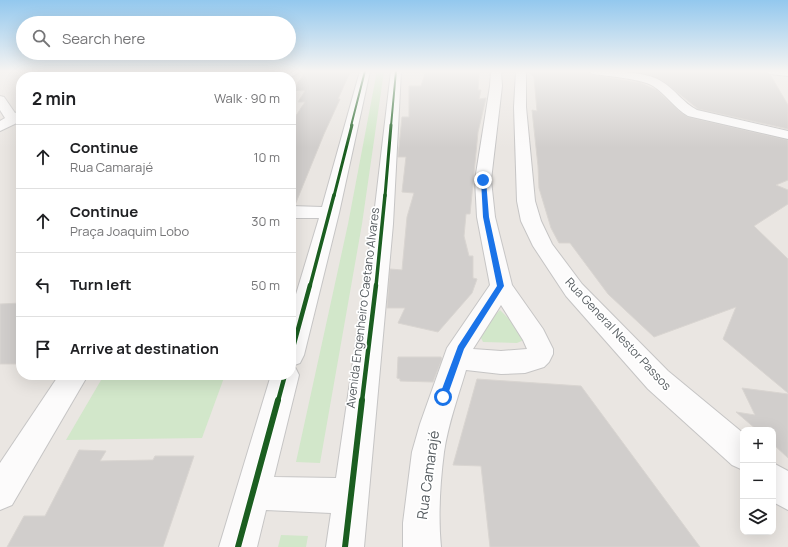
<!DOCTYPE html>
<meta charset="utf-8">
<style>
:root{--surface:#fff;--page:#f2f2f2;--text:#202124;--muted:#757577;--line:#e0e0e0}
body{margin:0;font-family:Manrope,sans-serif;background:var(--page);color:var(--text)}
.controls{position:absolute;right:12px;bottom:12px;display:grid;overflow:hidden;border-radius:8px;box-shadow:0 4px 16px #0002}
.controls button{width:36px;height:36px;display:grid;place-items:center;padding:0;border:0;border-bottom:1px solid var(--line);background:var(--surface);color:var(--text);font:20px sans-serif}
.stop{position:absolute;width:12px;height:12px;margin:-9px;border:3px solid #1a73e8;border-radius:50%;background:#fff}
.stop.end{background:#1a73e8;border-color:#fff;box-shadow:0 1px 4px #0008}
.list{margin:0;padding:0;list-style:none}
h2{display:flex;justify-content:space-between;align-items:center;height:52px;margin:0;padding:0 16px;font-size:17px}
h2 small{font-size:13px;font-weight:400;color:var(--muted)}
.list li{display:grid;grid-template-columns:26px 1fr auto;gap:12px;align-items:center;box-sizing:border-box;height:64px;padding:0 16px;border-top:1px solid var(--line)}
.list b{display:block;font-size:15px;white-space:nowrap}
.list p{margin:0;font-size:13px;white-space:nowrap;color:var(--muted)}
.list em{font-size:13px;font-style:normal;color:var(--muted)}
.icon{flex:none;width:22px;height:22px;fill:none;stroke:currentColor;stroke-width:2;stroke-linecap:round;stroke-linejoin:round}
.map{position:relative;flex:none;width:788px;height:547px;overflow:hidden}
.search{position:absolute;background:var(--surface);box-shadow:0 4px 16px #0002;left:16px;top:16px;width:280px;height:44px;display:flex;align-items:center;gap:10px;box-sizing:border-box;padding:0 14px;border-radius:22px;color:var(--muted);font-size:15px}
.panel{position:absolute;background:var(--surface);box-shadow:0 4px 16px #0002;left:16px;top:72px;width:280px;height:308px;border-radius:16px}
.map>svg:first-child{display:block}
.green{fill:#d2e7ca}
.building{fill:#d1cecc;stroke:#d9d5d1}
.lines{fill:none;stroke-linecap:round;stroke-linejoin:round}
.minor-casing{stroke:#c6c5c5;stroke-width:2}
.minor{fill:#fcfbfb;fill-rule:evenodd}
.cycleway-far4-casing{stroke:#fff;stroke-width:3.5}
.cycleway-far3-casing{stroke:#fff;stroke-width:5}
.cycleway-far2-casing{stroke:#fff;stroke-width:6}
.cycleway-far1-casing{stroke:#fff;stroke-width:7}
.cycleway-casing{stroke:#fff;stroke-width:8}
.cycleway-far4{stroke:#1b5e20;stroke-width:2}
.cycleway-far3{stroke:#1b5e20;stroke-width:3}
.cycleway-far2{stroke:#1b5e20;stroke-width:3.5}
.cycleway-far1{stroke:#1b5e20;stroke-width:4.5}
.cycleway{stroke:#1b5e20;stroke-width:6}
.route{fill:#1a73e8}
.labels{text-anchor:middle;stroke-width:3.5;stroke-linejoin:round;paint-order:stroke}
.street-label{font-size:12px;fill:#575d61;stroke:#fff}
.near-street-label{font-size:14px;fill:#575d61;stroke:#fff}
</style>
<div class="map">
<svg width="788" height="547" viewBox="0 0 788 547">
<rect width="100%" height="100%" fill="#eae6e2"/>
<g class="green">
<polygon points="377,71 384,71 362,224 320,463 296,462 348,224"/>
<polygon points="500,310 524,334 524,340 517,343 483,342 478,332"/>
<polygon points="104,375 225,375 202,438 66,440"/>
<polygon points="281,535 308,536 306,547 278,547"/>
</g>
<g class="building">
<polygon points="307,71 350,72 338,99 340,99 324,134 295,205 291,205 291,123 305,102 298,102 305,91 292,90"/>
<polygon points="426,71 479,73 478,90 481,90 479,99 486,98 478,132 470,214 466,214 464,236 469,256 473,256 473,278 477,279 472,293 438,332 398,323 405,308 387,308 390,269 402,270 407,217 414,193 402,192 406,157 398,157 402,117 409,117 409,86 421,86"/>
<polygon points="528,71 587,71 593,75 641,83 657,90 678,110 688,117 788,140 788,180 776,185 788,190 788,204 754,226 788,259 788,393 723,339 736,307 654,337 608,294 570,243 559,243 551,228 539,188 538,166 532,110 537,111 534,77"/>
<polygon points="629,71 740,71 767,74 771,76 788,105 788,129 698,109 662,80 646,74"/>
<polygon points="21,303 21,364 0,364 0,304"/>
<polygon points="398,357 441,357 442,359 433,382 400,381 400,379 397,378"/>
<polygon points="477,379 581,386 700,547 490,547 481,466 453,465"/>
<polygon points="742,388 788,394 788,458 773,444 773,430 757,430 736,412 755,415"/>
<polygon points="79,450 106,451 100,461 153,460 155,456 194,456 163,547 7,547 24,516 45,516"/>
</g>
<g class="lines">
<defs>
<g id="minor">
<polygon points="87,71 100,71 93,77 79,77"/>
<polygon points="223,71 297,71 298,73 293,76 228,74"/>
<polygon points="360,71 370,71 339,213 304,355 300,363 292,366 295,367 299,375 274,477 336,478 373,224 391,71 401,71 393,224 364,547 326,547 331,513 266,510 257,547 219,547 271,375 291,375 291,311 319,218 291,218 291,206 322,207"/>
<path d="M491,71H501L502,86L491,180L495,217L512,285L543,329L553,349V354L549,362L544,367L525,373L501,374L466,370C458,397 448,424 444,452C440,483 438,516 441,547H403V523L412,452L420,424L447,348L490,285L477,217L475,180L490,86ZM501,305L523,340L527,349L501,351L473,349Z"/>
<polygon points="516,71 526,71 526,107 535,201 541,221 552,244 582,284 668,371 743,433 743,470 732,465 648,389 566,296 533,246 521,221 517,201 514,107"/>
<path d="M588,71C607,71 646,71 661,81C675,89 683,103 697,110L788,131V139L688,116C674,108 666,94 653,86C643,79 607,76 593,74Z"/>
<polygon points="765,71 788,71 788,76 770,74"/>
<polygon points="0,96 4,97 15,113 21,111 21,121 0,131 0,121 5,118 0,110"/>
<polygon points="59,375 88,375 12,505 0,510 0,463"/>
<polygon points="773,463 788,471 788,510 773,502"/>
</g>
</defs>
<use href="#minor" class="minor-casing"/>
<use href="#minor" class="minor"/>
<defs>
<g id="cycleway-far4">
<polyline points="351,126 365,71"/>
<polyline points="391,126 396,71"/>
</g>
<g id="cycleway-far3">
<polyline points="334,196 352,125"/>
<polyline points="385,196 391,125"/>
</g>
<g id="cycleway-far2">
<polyline points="310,286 334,195"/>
<polyline points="376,286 385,195"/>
</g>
<g id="cycleway-far1">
<polyline points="291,355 310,285"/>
<polyline points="278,401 285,375"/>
<polyline points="362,401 376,285"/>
</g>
<g id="cycleway">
<polyline points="238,547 278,400"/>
<polyline points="345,547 362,400"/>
</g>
</defs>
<use href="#cycleway-far4" class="cycleway-far4-casing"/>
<use href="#cycleway-far3" class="cycleway-far3-casing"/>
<use href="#cycleway-far2" class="cycleway-far2-casing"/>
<use href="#cycleway-far1" class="cycleway-far1-casing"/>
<use href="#cycleway" class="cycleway-casing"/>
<use href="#cycleway-far4" class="cycleway-far4"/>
<use href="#cycleway-far3" class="cycleway-far3"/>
<use href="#cycleway-far2" class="cycleway-far2"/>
<use href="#cycleway-far1" class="cycleway-far1"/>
<use href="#cycleway" class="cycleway"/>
</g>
<linearGradient id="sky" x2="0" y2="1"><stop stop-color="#93c8ee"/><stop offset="0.48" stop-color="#f6f4f2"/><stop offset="1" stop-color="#f6f4f2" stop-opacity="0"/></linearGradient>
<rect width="788" height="148" fill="url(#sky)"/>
<polygon class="route" points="483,179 486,180 489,217 504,286 464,349 447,397 443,401 439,397 458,346 497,286 483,217 481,180"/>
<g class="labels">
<g class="street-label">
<text transform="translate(363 308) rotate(-83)" y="4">Avenida Engenheiro Caetano Alvares</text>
<text transform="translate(618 334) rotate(47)" y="4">Rua General Nestor Passos</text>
</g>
<g class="near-street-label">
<text transform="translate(428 475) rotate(-82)" y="5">Rua Camarajé</text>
</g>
</g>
</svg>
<div class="controls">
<button>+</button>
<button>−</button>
<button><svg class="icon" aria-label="layers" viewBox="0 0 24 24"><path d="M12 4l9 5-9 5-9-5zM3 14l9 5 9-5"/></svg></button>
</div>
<div class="stop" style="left:443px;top:397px"></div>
<div class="stop end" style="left:483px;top:180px"></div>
<div class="search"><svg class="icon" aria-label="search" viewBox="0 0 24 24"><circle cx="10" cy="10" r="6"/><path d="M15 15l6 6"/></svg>Search here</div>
<section class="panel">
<h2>2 min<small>Walk · 90 m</small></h2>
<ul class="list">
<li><svg class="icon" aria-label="ahead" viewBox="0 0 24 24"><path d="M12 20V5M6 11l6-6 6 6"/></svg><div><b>Continue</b><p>Rua Camarajé</p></div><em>10 m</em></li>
<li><svg class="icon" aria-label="ahead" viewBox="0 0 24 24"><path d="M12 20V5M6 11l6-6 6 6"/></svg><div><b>Continue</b><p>Praça Joaquim Lobo</p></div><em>30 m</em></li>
<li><svg class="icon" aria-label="left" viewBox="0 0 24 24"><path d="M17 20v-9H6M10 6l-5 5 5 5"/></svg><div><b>Turn left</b></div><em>50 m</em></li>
<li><svg class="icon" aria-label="arrive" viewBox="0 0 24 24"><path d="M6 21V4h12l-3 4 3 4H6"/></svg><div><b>Arrive at destination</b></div></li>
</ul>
</section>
</div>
